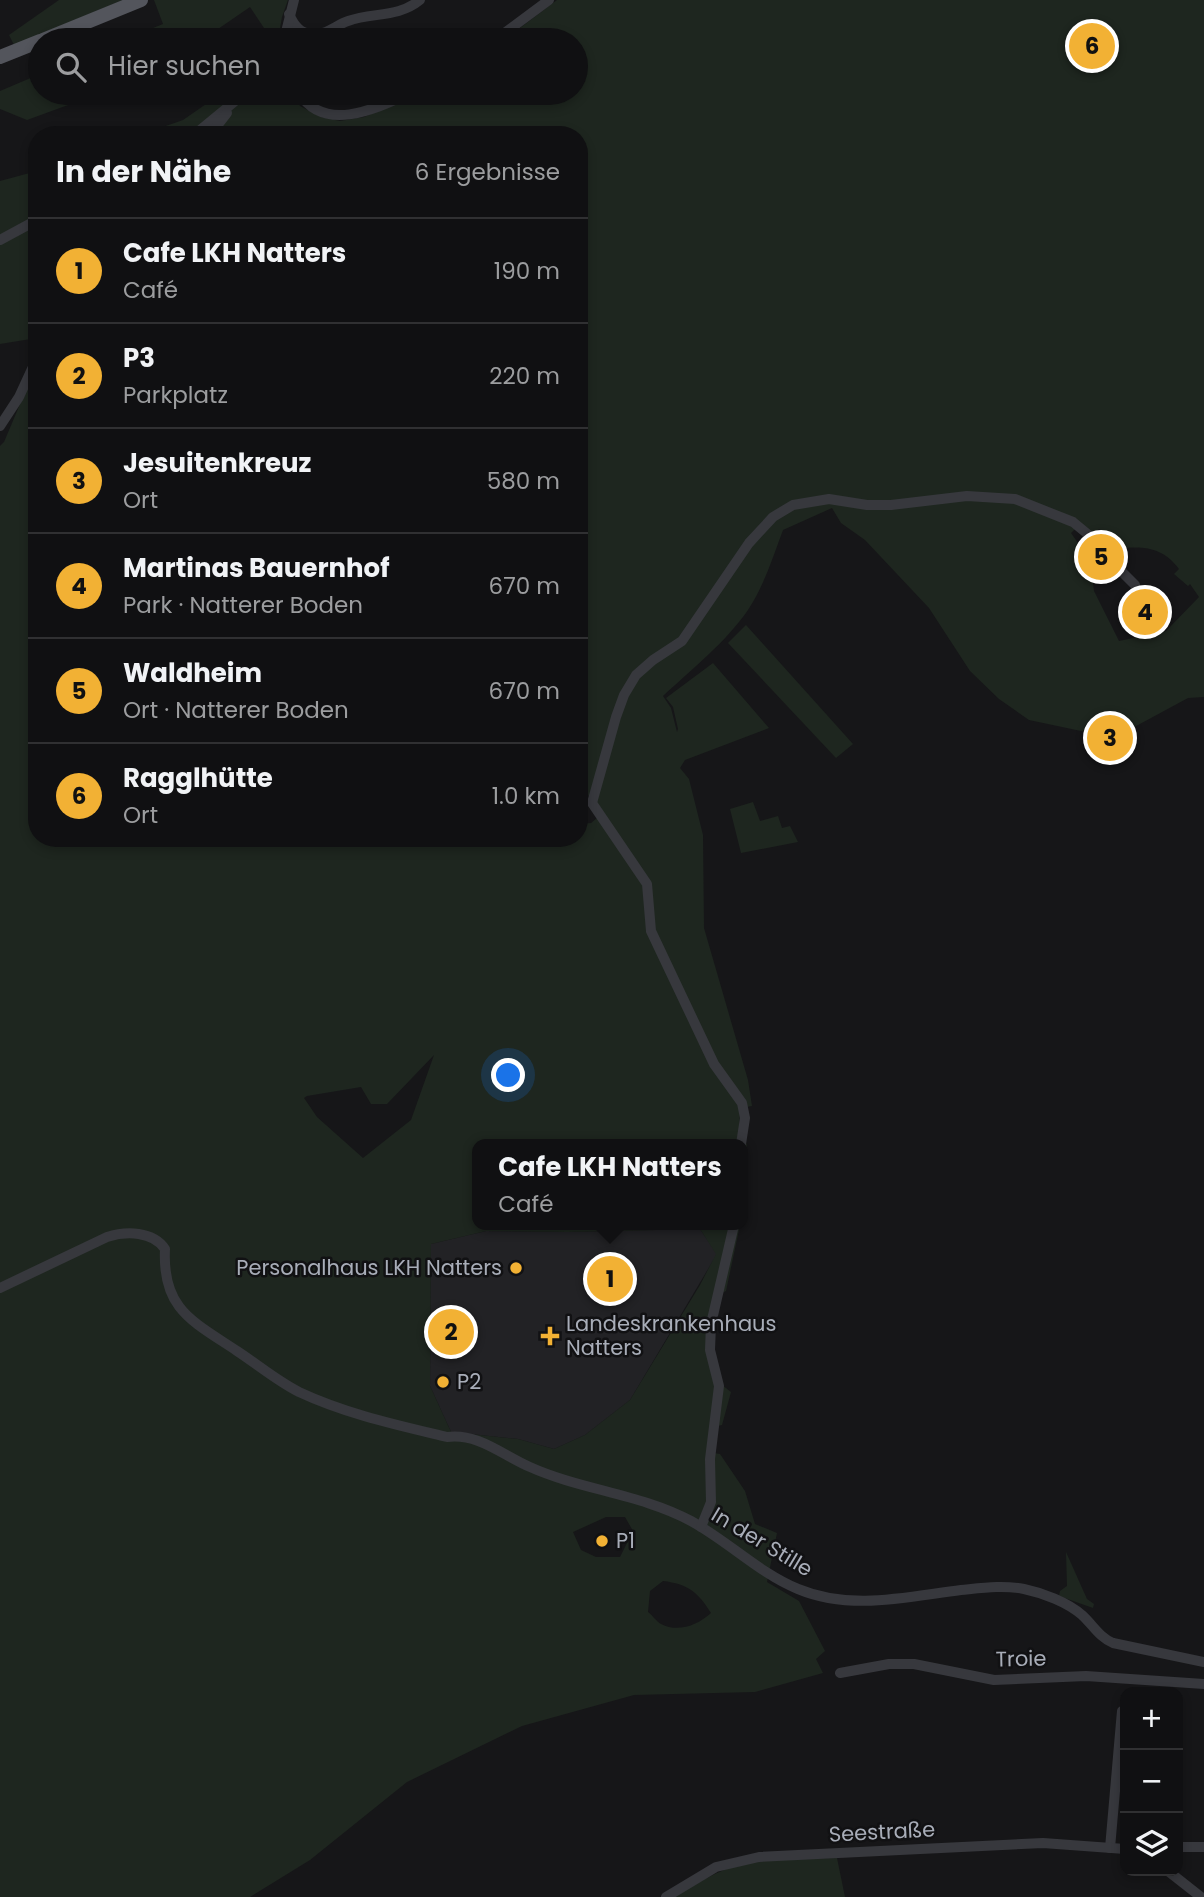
<!DOCTYPE html>
<html lang="de">
<meta charset="utf-8">
<style>
:root{--surface:#101012;--page:#19191b;--text:#f1f3f6;--muted:#9c9d9f;--line:#303032;--accent:#f2b134}
body{margin:0;font-family:Poppins,sans-serif;background:var(--page);color:var(--text)}
.controls{position:absolute;right:21px;bottom:21px;display:grid;overflow:hidden;border-radius:14px;box-shadow:0 4px 10px #0003}
.controls button{width:63px;height:63px;display:grid;place-items:center;padding:0;border:0;border-bottom:2px solid var(--line);background:var(--surface);color:var(--text);font:35px sans-serif}
.you{position:absolute;left:509px;top:1076px;width:24px;height:24px;margin:-18px;border:5px solid #fff;border-radius:50%;background:#1a73e8;box-shadow:0 0 0 10px #1a73e833}
.badge{display:grid;place-items:center;width:46px;height:46px;border-radius:50%;background:var(--accent);color:#111;font-size:23px;font-weight:700}
.pin{position:absolute;translate:-50% -50%;border:4px solid #fff;box-shadow:0 2px 7px #0006}
.popup{position:absolute;left:472px;top:1139px;width:276px;height:91px;box-sizing:border-box;display:grid;place-content:center;border-radius:14px;background:var(--surface);filter:drop-shadow(0 2px 5px #0005);font-size:23px;white-space:nowrap;color:var(--muted)}
.popup b{font-size:26px;color:var(--text)}
.popup::after{content:'';position:absolute;left:50%;top:100%;margin-left:-14px;border:14px solid transparent;border-top-color:var(--surface)}
.list{margin:0;padding:0;list-style:none}
h2{display:flex;justify-content:space-between;align-items:center;height:91px;margin:0;padding:0 28px;font-size:30px}
h2 small{font-size:23px;font-weight:400;color:var(--muted)}
.list li{display:grid;grid-template-columns:46px 1fr auto;gap:21px;align-items:center;box-sizing:border-box;height:105px;padding:0 28px;border-top:2px solid var(--line)}
.list b{display:block;font-size:26px;white-space:nowrap}
.list p{margin:0;font-size:23px;white-space:nowrap;color:var(--muted)}
.list em{font-size:23px;font-style:normal;color:var(--muted)}
.icon{flex:none;width:38px;height:38px;fill:none;stroke:currentColor;stroke-width:2;stroke-linecap:round;stroke-linejoin:round}
.map{position:relative;flex:none;width:1204px;height:1897px;overflow:hidden}
.search{position:absolute;background:var(--surface);box-shadow:0 4px 10px #0003;left:28px;top:28px;width:560px;height:77px;display:flex;align-items:center;gap:18px;box-sizing:border-box;padding:0 24px;border-radius:38px;color:var(--muted);font-size:26px}
.panel{position:absolute;background:var(--surface);box-shadow:0 4px 10px #0003;left:28px;top:126px;width:560px;height:721px;border-radius:28px}
.map>svg:first-child{display:block}
.built{fill:#222225}
.green{fill:#1e261f;fill-rule:evenodd}
.lines{fill:none;stroke-linecap:round;stroke-linejoin:round}
.minor{stroke:#37383d;stroke-width:10}
.major{stroke:#53555c;stroke-width:14}
.poi-dot{fill:#f2b134;stroke:#111113;stroke-width:2.5}
.labels{text-anchor:middle;stroke-width:5;stroke-linejoin:round;paint-order:stroke}
.poi-label{font-size:21px;fill:#a8adb8;stroke:#111113;text-anchor:start}
.street-label{font-size:21px;fill:#a8adb8;stroke:#111113}
</style>
<div class="map">
<svg width="1204" height="1897" viewBox="0 0 1204 1897">
<rect width="100%" height="100%" fill="#161618"/>
<polygon class="built" points="700,1229 717,1254 630,1400 585,1435 554,1449 518,1439 451,1432 430,1386 431,1244 486,1231 567,1232"/>
<g class="green">
<polygon points="59,0 123,0 14,45 9,35"/>
<polygon points="154,0 288,0 282,17 278,40 272,40 250,7 202,40 123,40 163,24"/>
<path d="M557,0H1204V697L1188,698L1114,738L1029,720L999,699L970,671L929,608L865,540L841,523L832,508L783,530C773,557 764,586 748,610C726,642 691,670 663,696L671,708L677,732L678,729L673,707L666,698L713,663L769,728L685,760L680,768L689,779L703,835L704,928L748,1080L752,1106L740,1108L739,1139L747,1144L743,1197V1144H477V1225H740L726,1291L722,1293L708,1352L722,1385L731,1392L722,1425L713,1427L708,1452L720,1454L745,1491L755,1524L777,1533L767,1582L799,1601L825,1651L816,1659L823,1673L755,1692L634,1695L522,1726L407,1782L310,1860L250,1897H0V446L4,442L37,364V838H579V824L591,823L597,818L594,805L579,780V135H140L183,120L222,93H293L300,106L321,117L340,121L364,117L424,93H576V40H504ZM1079,525L1094,534L1099,529L1125,548C1148,546 1165,550 1179,569L1174,574L1188,586L1190,584L1199,597L1166,631L1119,641L1094,591L1090,560L1071,533ZM434,1055L411,1120L363,1158L317,1117L304,1098L307,1096L361,1087L371,1104H387ZM700,1229L716,1254L700,1285L630,1400L585,1435L554,1449L518,1439L451,1432L430,1386L431,1244L486,1231L567,1232ZM606,1517H625L633,1531L620,1557H596L581,1550L573,1532ZM663,1581C688,1584 698,1592 711,1613C698,1625 678,1633 661,1624C657,1622 652,1615 648,1612L650,1591Z"/>
<polygon points="40,74 40,93 101,93 27,120 0,109 0,91"/>
<polygon points="37,171 37,338 0,344 0,181"/>
<polygon points="746,625 853,744 836,758 728,643"/>
<polygon points="753,802 760,821 778,816 782,828 790,826 798,842 741,853 730,809"/>
<polygon points="1066,1552 1087,1599 1094,1604 1093,1608 1059,1596 1060,1591 1067,1586"/>
<path d="M837,1858L845,1897H673C688,1889 702,1880 717,1873C753,1856 798,1860 837,1858Z"/>
</g>
<g class="lines">
<g class="minor">
<path d="M289,14C294,25 300,34 312,34C326,36 336,25 348,21C373,12 398,18 420,0"/>
<polyline points="284,40 294,0"/>
<polyline points="495,40 549,0"/>
<path d="M299,93C325,134 377,108 410,93"/>
<polyline points="194,135 245,93"/>
<polyline points="210,135 227,113"/>
<polyline points="0,240 37,220"/>
<polyline points="0,426 19,397 37,358"/>
<polyline points="741,1144 745,1118 742,1103 714,1064 651,931 647,884 592,803 616,717 624,695 636,675 653,660 682,641 749,543 773,517 793,505 829,499 867,505 891,505 967,496 1015,499 1073,522 1119,560 1119,569 1135,585"/>
<path d="M0,1288L107,1237C126,1231 153,1231 165,1249C162,1309 192,1321 237,1351C257,1364 277,1381 299,1392C346,1414 397,1425 447,1437C479,1433 502,1455 530,1467C581,1490 641,1494 691,1521C728,1541 759,1573 798,1589C851,1611 906,1597 961,1590C982,1588 1003,1585 1024,1589C1043,1593 1067,1602 1082,1615C1093,1625 1099,1637 1113,1643L1204,1662"/>
<polyline points="701,1527 711,1502 710,1459 719,1386 710,1350 711,1324 734,1225"/>
<polyline points="840,1673 889,1664 914,1664 994,1680 1086,1676 1204,1684"/>
<polyline points="1178,1847 1204,1847"/>
<polyline points="1110,1848 1122,1711"/>
<polyline points="1168,1871 1201,1897"/>
<polyline points="666,1897 716,1867 759,1857 1043,1843 1125,1849"/>
</g>
<g class="major">
<polyline points="43,40 141,0"/>
<polyline points="0,57 40,41"/>
</g>
</g>
<g class="poi-dot">
<circle cx="516" cy="1268" r="7"/>
<path d="M546.5 1325.5h7v7h7v7h-7v7h-7v-7h-7v-7h7z"/>
<circle cx="443" cy="1382" r="7"/>
<circle cx="602" cy="1541" r="7"/>
</g>
<g class="labels">
<g class="poi-label">
<text x="502" y="1275" text-anchor="end">Personalhaus LKH Natters</text>
<text x="566" y="1331">Landeskrankenhaus<tspan x="566" dy="24">Natters</tspan></text>
<text x="457" y="1389">P2</text>
<text x="616" y="1548">P1</text>
</g>
<g class="street-label">
<text transform="translate(762 1542) rotate(31)" y="7">In der Stille</text>
<text transform="translate(1021 1659) rotate(-1)" y="7">Troie</text>
<text transform="translate(882 1832) rotate(-3)" y="7">Seestraße</text>
</g>
</g>
</svg>
<div class="controls">
<button>+</button>
<button>−</button>
<button><svg class="icon" aria-label="layers" viewBox="0 0 24 24"><path d="M12 4l9 5-9 5-9-5zM3 14l9 5 9-5"/></svg></button>
</div>
<div class="you"></div>
<div class="pin badge" style="left:610px;top:1279px">1</div>
<div class="popup"><b>Cafe LKH Natters</b>Café</div>
<div class="pin badge" style="left:451px;top:1332px">2</div>
<div class="pin badge" style="left:1110px;top:738px">3</div>
<div class="pin badge" style="left:1145px;top:612px">4</div>
<div class="pin badge" style="left:1101px;top:557px">5</div>
<div class="pin badge" style="left:1092px;top:46px">6</div>
<div class="search"><svg class="icon" aria-label="search" viewBox="0 0 24 24"><circle cx="10" cy="10" r="6"/><path d="M15 15l6 6"/></svg>Hier suchen</div>
<section class="panel">
<h2>In der Nähe<small>6 Ergebnisse</small></h2>
<ul class="list">
<li><span class="badge">1</span><div><b>Cafe LKH Natters</b><p>Café</p></div><em>190 m</em></li>
<li><span class="badge">2</span><div><b>P3</b><p>Parkplatz</p></div><em>220 m</em></li>
<li><span class="badge">3</span><div><b>Jesuitenkreuz</b><p>Ort</p></div><em>580 m</em></li>
<li><span class="badge">4</span><div><b>Martinas Bauernhof</b><p>Park · Natterer Boden</p></div><em>670 m</em></li>
<li><span class="badge">5</span><div><b>Waldheim</b><p>Ort · Natterer Boden</p></div><em>670 m</em></li>
<li><span class="badge">6</span><div><b>Ragglhütte</b><p>Ort</p></div><em>1.0 km</em></li>
</ul>
</section>
</div>
